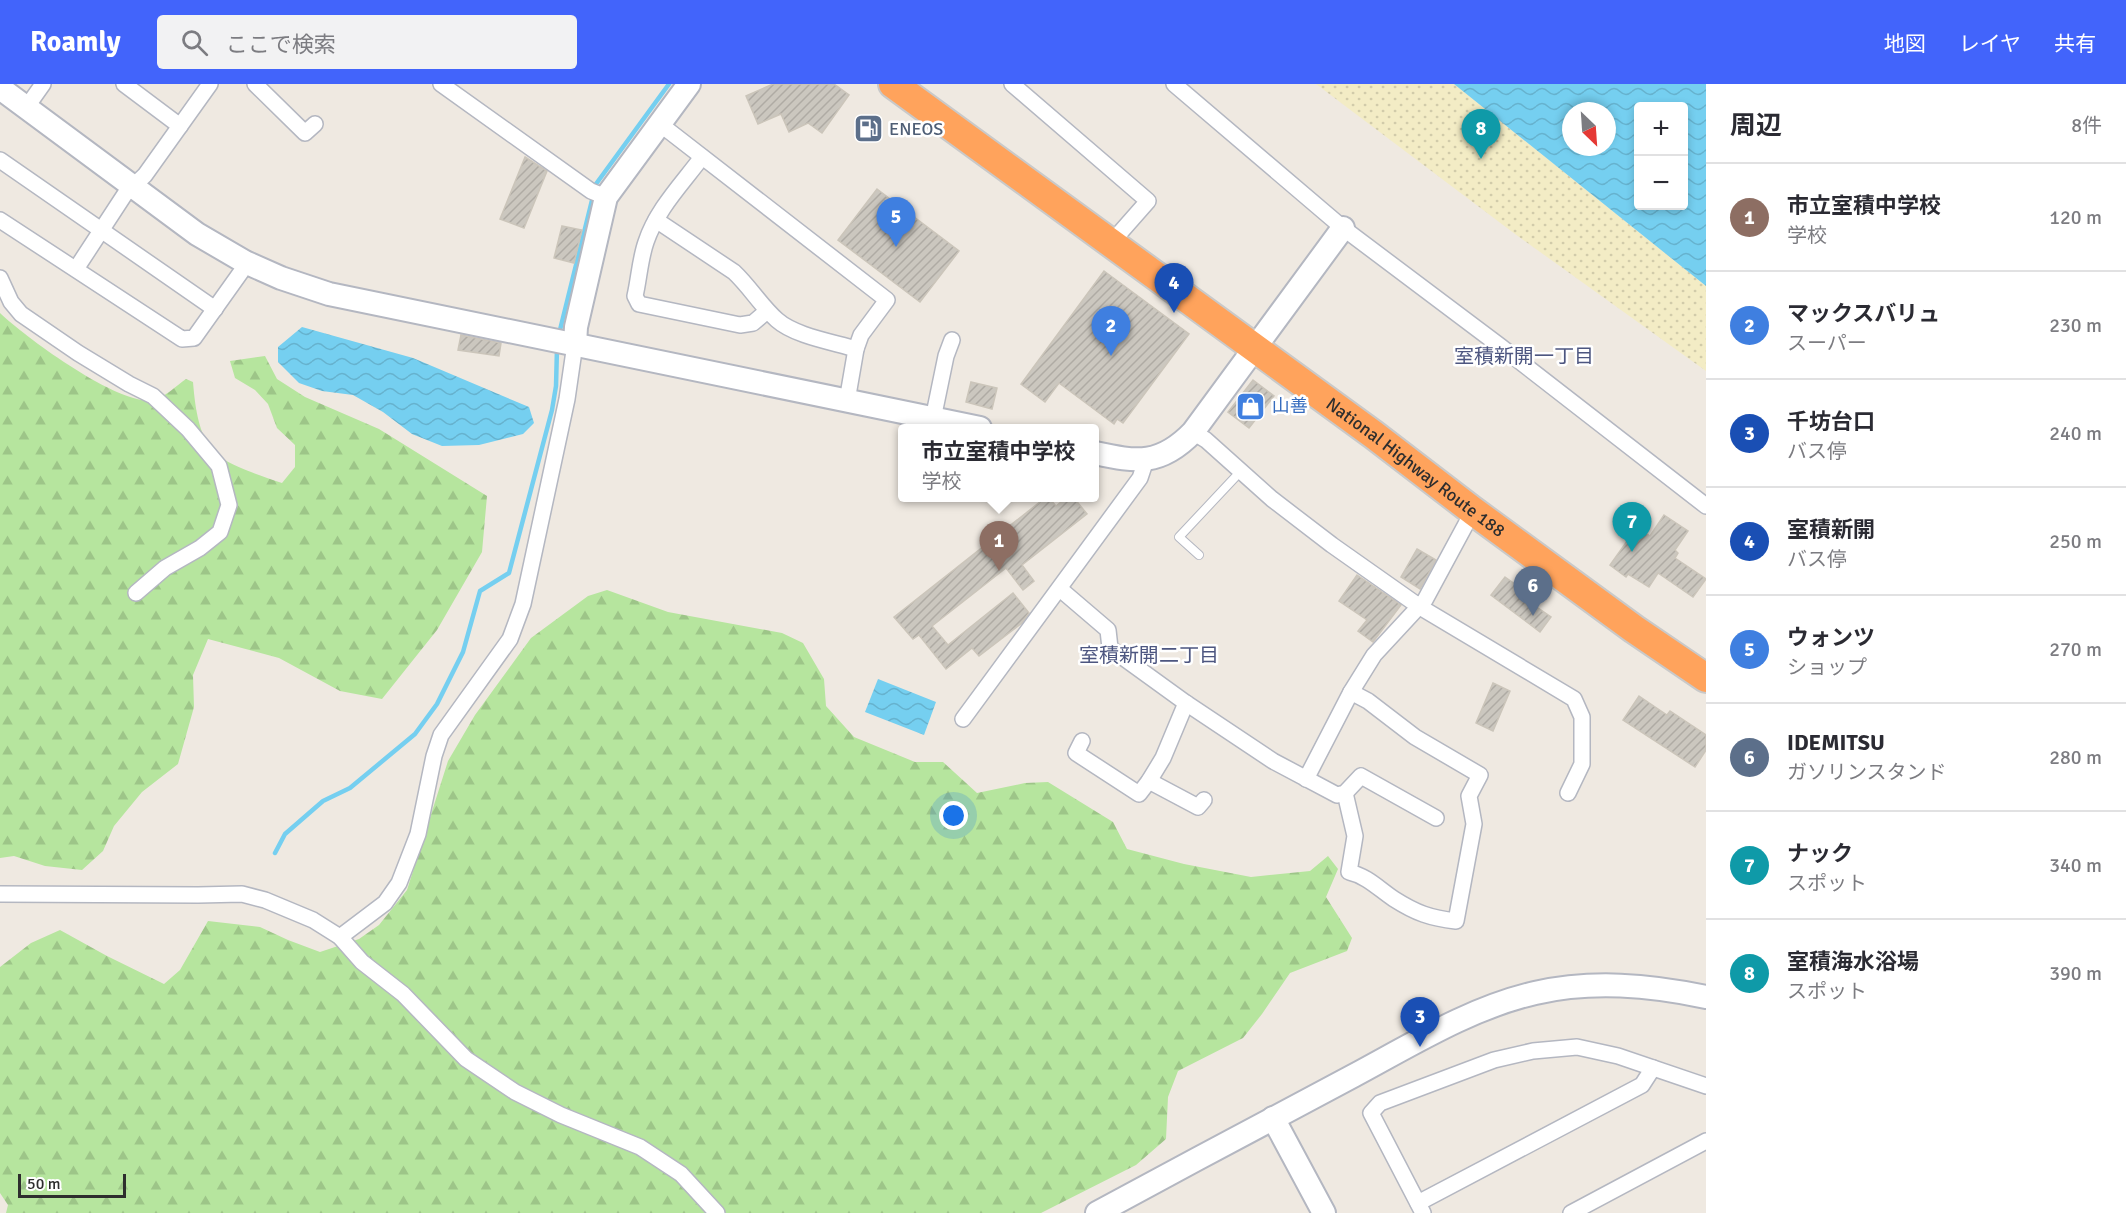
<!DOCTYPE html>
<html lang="ja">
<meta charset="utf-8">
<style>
:root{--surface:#fff;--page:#f2f2f3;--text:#2b2b33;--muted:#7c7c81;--line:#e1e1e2;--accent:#4264fb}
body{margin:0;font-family:Signika,"Noto Sans JP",sans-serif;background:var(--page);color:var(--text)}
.controls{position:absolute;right:18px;top:18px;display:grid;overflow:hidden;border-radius:6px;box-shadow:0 3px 9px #0003}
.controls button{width:54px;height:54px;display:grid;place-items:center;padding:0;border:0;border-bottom:2px solid var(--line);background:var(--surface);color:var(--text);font:30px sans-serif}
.compass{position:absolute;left:1562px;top:18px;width:54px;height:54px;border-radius:50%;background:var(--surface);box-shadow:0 3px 9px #0003;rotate:155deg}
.scale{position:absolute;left:18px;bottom:15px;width:108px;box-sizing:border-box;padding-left:6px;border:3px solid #2e2e2e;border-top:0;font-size:16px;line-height:21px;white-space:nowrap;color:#2e2e2e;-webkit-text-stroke:4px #fff;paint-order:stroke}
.you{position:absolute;left:954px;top:732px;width:21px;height:21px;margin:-15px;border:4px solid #fff;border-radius:50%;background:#1a73e8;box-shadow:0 0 0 9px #1a73e833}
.badge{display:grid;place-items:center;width:39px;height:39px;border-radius:50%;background:var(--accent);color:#fff;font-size:20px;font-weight:700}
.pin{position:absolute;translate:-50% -50px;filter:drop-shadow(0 2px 3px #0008)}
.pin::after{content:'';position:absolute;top:32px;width:21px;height:18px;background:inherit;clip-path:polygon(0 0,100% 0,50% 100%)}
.popup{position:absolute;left:898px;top:340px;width:201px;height:78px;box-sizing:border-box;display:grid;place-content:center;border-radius:6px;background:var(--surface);filter:drop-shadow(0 2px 4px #0005);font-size:20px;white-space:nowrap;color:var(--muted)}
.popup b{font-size:22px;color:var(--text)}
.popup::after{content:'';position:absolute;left:50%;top:100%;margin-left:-12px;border:12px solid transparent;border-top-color:var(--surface)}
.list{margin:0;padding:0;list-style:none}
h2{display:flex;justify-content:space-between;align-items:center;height:78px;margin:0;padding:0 24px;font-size:26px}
h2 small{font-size:20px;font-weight:400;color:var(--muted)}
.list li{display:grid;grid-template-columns:39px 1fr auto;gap:18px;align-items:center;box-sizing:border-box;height:108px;padding:0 24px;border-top:2px solid var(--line)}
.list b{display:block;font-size:22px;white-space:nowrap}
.list p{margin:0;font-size:20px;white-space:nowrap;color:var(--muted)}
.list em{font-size:20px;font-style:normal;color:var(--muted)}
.icon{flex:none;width:33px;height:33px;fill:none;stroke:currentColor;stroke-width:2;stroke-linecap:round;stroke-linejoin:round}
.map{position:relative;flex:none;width:1706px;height:1129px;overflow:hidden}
header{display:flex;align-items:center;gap:36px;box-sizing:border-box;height:84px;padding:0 30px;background:var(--accent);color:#fff}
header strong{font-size:28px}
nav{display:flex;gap:33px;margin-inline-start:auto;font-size:21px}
.search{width:420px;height:54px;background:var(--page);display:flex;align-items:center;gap:15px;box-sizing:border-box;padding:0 21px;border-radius:6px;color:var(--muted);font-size:22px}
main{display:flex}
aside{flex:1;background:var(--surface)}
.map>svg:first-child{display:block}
.forest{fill:url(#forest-firs)}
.sand{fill:url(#sand-dots)}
.water{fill:url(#water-waves);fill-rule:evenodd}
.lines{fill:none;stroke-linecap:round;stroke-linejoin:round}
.stream{stroke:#75cff0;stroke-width:4.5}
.building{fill:url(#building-hatch);stroke:#cbc5ba;stroke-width:1.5}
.lane-casing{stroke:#b4b7c1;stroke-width:10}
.street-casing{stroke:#b4b7c1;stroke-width:18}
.secondary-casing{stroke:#b4b7c1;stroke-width:26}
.highway-casing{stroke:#c9c9c9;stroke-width:32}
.lane{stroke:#fff;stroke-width:8}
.street{stroke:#fff;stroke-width:15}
.secondary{stroke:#fff;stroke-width:22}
.highway{stroke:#ffa35c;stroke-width:28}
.labels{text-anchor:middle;stroke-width:5;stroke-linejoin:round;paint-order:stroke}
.service-label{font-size:18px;fill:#4e5e75;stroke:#fff;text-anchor:start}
.shop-label{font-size:18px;fill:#366cbe;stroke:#fff;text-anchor:start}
.street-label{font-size:18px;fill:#2e2e2e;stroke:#fff}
.neighbourhood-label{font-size:20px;fill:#4d5680;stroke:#fff}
</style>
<header>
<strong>Roamly</strong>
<div class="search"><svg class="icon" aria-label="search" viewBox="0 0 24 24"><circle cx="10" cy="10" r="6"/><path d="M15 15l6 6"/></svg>ここで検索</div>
<nav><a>地図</a><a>レイヤ</a><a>共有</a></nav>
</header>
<main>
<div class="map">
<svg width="1706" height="1129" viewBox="0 0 1706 1129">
<defs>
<pattern id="forest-firs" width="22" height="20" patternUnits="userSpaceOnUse" patternTransform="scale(1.5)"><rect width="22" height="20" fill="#b6e59e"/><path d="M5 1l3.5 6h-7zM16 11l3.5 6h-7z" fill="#9dc588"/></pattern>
<pattern id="sand-dots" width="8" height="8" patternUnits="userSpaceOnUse" patternTransform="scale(1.5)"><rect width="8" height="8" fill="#f3ecc5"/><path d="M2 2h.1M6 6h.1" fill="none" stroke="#d1cbaa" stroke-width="1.8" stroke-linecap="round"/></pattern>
<pattern id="water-waves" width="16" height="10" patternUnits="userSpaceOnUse" patternTransform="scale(1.5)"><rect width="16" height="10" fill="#75cff0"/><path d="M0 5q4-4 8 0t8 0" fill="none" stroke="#66b2ce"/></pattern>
<pattern id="building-hatch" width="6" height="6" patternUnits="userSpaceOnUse" patternTransform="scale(1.5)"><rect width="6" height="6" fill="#cbc7bf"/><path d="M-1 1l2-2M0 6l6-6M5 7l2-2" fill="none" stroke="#afaba4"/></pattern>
</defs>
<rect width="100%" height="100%" fill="#efe9e1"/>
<g class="forest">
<path d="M0,229C25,253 121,324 155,316C165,313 177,301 186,295L193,298C199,373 216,376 282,399L295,383V361L277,344L268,320L255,306L235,294L230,277L265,272L277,295L305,313L379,345L487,412L482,468L437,546L382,615L340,607L279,574L208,555L193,591L194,623L178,680L142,708L114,742L103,767L82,786L45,782L14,772L0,774Z"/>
<polygon points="607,506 668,528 782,549 803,559 824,595 826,622 854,653 915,678 943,678 977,709 1025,699 1048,698 1113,738 1127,765 1184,780 1251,793 1310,787 1328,772 1338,785 1326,813 1352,854 1347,867 1290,889 1262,930 1243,954 1178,987 1168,1013 1166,1055 1136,1081 1041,1129 6,1129 8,1121 0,1109 0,883 31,859 60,846 107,872 164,900 180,886 208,837 260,843 288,856 320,868 359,855 379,841 407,806 448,677 475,631 531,554 588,512"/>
</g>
<polygon class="sand" points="1316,0 1454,0 1706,202 1706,287 1515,150"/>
<g class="water">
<path d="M1454,0H1706V202ZM1638,22H1684V122H1638ZM1571,27H1607V63H1571Z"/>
<polygon points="302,243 413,274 529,323 534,339 523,350 479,361 442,362 412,350 383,328 353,311 322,307 299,299 278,278 278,263"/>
<polygon points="878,595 936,618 924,651 865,628"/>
</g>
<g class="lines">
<g class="stream">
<polyline points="559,250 596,100 669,0"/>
<polyline points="275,769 285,750 323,717 350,704 415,650 437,620 463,568 480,507 509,489 552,326 556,302 557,264"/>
</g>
</g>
<g class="building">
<polygon points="773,0 834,0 849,11 822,49 808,39 789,48 781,30 758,40 746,12"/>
<polygon points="525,73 547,87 524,144 500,135"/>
<polygon points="877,105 959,167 920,218 838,156"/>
<polygon points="562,142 582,146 574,179 554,174"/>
<polygon points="1104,187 1189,250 1123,339 1117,335 1114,340 1059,299 1045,318 1021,300"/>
<polygon points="461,251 501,259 499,272 458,266"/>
<polygon points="1253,296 1274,312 1249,344 1228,328"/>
<polygon points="971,298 997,304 992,325 966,318"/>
<polygon points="1045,414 1049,414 1056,422 1066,414 1074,414 1087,430 1022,481 1034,497 1023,506 1006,484 932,542 948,561 1013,509 1029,529 1022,539 979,572 972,564 946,585 919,551 913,555 894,533"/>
<polygon points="1664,431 1688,447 1675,466 1678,469 1675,474 1706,495 1693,513 1658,489 1649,503 1628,490 1626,493 1610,481 1637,443 1650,452"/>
<polygon points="1417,465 1436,476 1420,505 1401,493"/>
<polygon points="1357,491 1401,521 1373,558 1358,547 1367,536 1339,517"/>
<polygon points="1505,493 1526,508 1522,513 1551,533 1540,548 1491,511"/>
<polygon points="1493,599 1510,607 1493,647 1476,639"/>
<polygon points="1639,612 1667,631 1670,627 1706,651 1706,666 1695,683 1623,636"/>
</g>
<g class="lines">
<defs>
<polyline id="lane" points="1199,471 1179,453 1240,388"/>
<g id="street">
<polyline points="124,0 180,42"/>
<polyline points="255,0 305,49 315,40"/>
<polyline points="441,0 591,107 606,113"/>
<polyline points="1012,0 1148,117 1111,159"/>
<polyline points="1174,0 1343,144 1500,262 1706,422"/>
<polyline points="26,24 43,0"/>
<polyline points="660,40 887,216 861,251 856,265 847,317"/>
<path d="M702,73C682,100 657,125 646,158C640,175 639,195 635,212L639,220L740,241L753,239L767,227"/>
<polyline points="0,76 215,225"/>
<polyline points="0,136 182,255 194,254 241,188 245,178"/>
<path d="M656,136L734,188C750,203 761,222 777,236C795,252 833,258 856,265"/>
<polyline points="76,185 125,110 145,91 210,0"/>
<polyline points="0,194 11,218 21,230 78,269 129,300 153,312 188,345 219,382 229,421 220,448 200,464 165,484 136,509"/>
<polyline points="933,335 946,272 952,256"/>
<polyline points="1193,348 1206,356 1272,415 1332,461 1420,523 1574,615 1582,633 1582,680 1568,709"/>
<polyline points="1060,505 1108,546 1110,564 1186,619 1273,677 1337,711 1345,709 1361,692 1436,734"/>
<polyline points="963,635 1140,394 1146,376"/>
<polyline points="1082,657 1076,669 1139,710 1149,697 1163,674 1186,619"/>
<polyline points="1306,695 1351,608 1374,571 1425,516 1473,427"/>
<polyline points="1149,697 1198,723 1204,716"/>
<path d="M1345,709L1355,752L1349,788C1367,792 1379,805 1394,815C1416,829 1430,834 1456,837L1474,740L1469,712L1480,691L1415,653L1368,617L1351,608"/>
<polyline points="0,810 198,811 242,810 265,816 313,836 340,853 362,878 403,910 466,975 515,1008 561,1031 640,1063 681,1090 717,1129"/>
<polyline points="340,853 385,819 399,799 418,750 434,672 441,651 510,555 523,520 567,315 575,260"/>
<polyline points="1418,1119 1642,1001 1653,984"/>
<polyline points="1423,1129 1371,1029 1380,1019 1494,976 1533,967 1577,963 1618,972 1706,1002"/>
<polyline points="1571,1129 1706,1057"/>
</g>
<g id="secondary">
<polyline points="0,4 197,150 245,178 281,194 329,210 980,344"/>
<polyline points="575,260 576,243 606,113 689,0"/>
<path d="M1095,369C1137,378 1160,382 1193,348L1343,144"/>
<polyline points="1273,1034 1324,1129"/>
<path d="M1097,1129C1182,1083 1268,1037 1353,992C1411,961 1470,924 1535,909C1592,896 1649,901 1706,913"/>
</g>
<g id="highway">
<path id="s1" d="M893,0L1374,351L1473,427L1634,545L1706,594"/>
</g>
</defs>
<use href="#lane" class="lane-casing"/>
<use href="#street" class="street-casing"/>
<use href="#secondary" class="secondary-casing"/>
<use href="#highway" class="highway-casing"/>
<use href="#lane" class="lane"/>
<use href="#street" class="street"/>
<use href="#secondary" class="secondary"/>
<use href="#highway" class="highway"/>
</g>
<defs>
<symbol id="fuel-square" viewBox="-11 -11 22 22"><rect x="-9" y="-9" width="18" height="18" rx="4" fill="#5c6f8a" stroke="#fff"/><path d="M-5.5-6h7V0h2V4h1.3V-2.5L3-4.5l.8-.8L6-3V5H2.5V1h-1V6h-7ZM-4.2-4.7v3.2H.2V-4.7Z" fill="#fff"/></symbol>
<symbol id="shop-square" viewBox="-11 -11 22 22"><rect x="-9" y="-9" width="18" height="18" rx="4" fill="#3f7fe0" stroke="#fff"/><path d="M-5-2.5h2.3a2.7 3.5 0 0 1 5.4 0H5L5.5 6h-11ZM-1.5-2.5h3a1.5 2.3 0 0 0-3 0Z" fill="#fff"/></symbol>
</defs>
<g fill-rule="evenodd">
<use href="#fuel-square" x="852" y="28" width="33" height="33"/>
<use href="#shop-square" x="1234" y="306" width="33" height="33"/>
</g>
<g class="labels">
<g class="service-label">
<text x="889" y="51">ENEOS</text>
</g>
<g class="shop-label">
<text x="1272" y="328">山善</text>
</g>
<g class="street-label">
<text dy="6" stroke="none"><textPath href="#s1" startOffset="648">National Highway Route 188</textPath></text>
</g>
<g class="neighbourhood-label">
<text x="1524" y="279">室積新開一丁目</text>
<text x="1149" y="578">室積新開二丁目</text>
</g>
</g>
</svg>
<div class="controls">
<button>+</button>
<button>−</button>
</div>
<svg class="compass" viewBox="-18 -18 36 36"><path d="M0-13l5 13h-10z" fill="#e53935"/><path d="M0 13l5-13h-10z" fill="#7c7c81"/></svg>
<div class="scale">50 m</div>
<div class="you"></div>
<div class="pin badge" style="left:999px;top:487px;background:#8d6e63">1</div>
<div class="popup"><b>市立室積中学校</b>学校</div>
<div class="pin badge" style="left:1111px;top:272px;background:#3f7fe0">2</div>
<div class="pin badge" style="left:1420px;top:963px;background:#1a4fb4">3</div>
<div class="pin badge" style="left:1174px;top:229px;background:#1a4fb4">4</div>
<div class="pin badge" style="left:896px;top:163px;background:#3f7fe0">5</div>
<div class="pin badge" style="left:1533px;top:532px;background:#5c6f8a">6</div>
<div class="pin badge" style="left:1632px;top:468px;background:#0f9aa8">7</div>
<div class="pin badge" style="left:1481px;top:75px;background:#0f9aa8">8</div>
</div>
<aside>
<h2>周辺<small>8件</small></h2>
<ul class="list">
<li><span class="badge" style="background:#8d6e63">1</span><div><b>市立室積中学校</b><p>学校</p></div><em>120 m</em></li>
<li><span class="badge" style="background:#3f7fe0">2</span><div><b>マックスバリュ</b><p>スーパー</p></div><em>230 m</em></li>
<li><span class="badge" style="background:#1a4fb4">3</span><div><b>千坊台口</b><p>バス停</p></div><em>240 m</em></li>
<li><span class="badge" style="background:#1a4fb4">4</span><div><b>室積新開</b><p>バス停</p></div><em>250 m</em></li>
<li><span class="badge" style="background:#3f7fe0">5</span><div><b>ウォンツ</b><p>ショップ</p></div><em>270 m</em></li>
<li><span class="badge" style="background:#5c6f8a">6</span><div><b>IDEMITSU</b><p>ガソリンスタンド</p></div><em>280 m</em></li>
<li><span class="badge" style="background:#0f9aa8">7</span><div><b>ナック</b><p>スポット</p></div><em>340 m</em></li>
<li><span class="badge" style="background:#0f9aa8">8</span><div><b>室積海水浴場</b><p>スポット</p></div><em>390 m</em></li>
</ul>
</aside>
</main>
